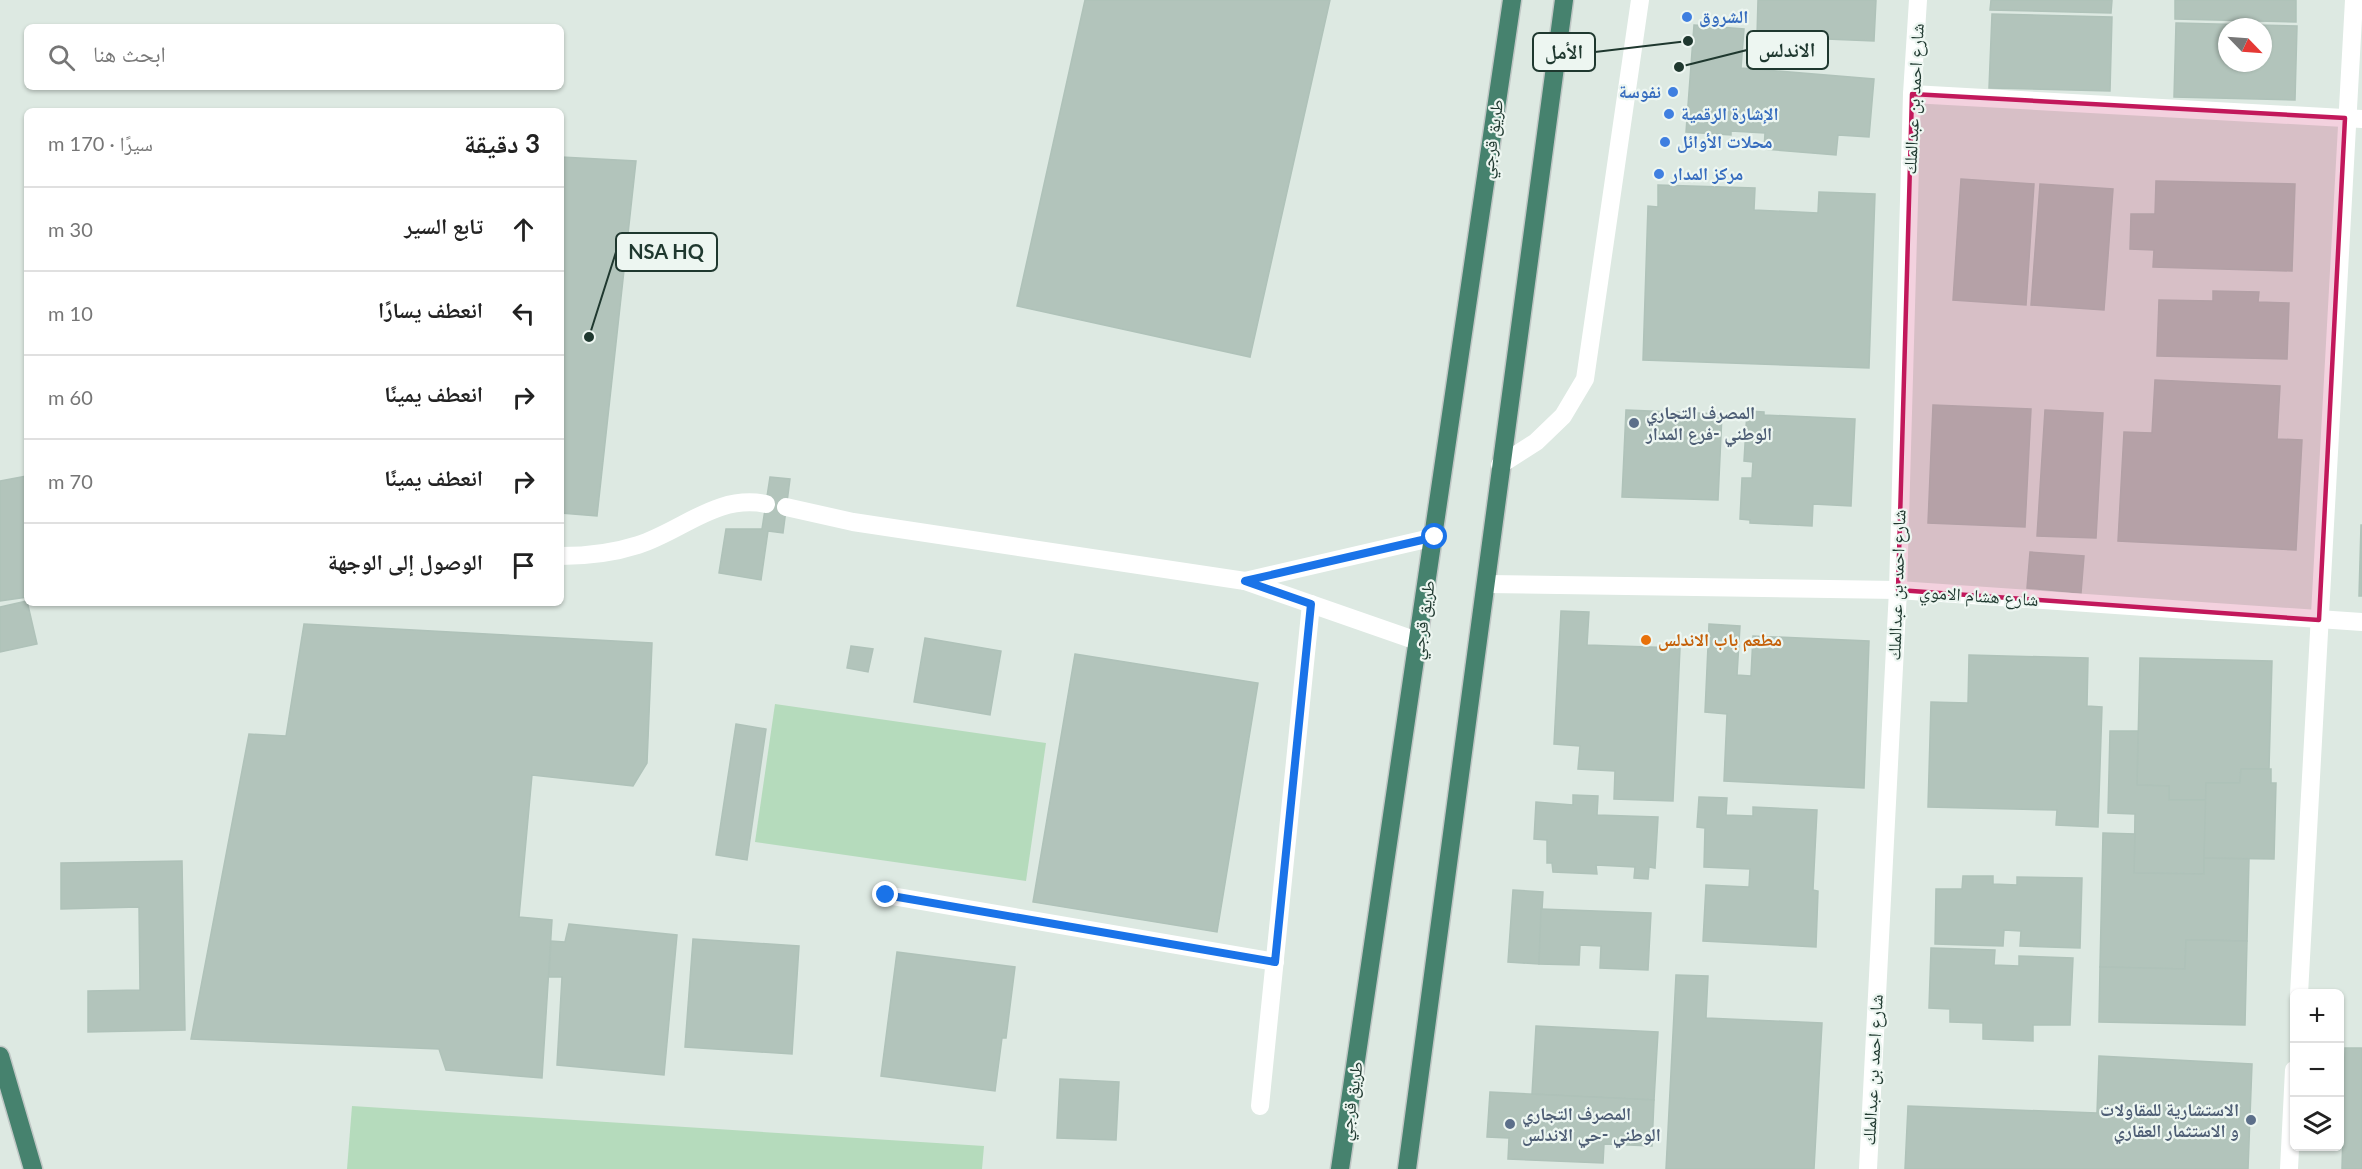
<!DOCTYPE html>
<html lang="ar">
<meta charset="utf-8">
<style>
:root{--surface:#fff;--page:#f2f2f2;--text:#222;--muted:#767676;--line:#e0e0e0}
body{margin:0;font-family:Lato,"Noto Naskh Arabic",sans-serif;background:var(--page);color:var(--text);direction:rtl}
.controls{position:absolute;right:18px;bottom:18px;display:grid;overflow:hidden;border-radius:9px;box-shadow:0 2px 4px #0004}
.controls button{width:54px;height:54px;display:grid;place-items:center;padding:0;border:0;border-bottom:2px solid var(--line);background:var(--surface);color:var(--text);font:30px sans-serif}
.compass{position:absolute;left:2218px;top:18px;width:54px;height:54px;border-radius:50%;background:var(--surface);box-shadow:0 2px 4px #0004;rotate:115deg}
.stop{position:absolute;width:18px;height:18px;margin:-14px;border:4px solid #1a73e8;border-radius:50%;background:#fff}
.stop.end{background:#1a73e8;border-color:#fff;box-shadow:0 2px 6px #0008}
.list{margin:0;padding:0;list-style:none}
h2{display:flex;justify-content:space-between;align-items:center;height:78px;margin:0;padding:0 24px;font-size:26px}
h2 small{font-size:20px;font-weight:400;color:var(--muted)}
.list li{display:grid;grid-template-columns:39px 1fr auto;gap:18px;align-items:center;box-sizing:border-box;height:84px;padding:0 24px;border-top:2px solid var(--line)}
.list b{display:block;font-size:22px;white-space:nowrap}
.list em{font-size:20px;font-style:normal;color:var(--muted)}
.icon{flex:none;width:33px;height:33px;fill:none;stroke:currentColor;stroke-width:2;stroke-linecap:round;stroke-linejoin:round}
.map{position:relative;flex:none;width:2362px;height:1169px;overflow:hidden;direction:ltr}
.search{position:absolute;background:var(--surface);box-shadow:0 2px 4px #0004;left:24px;top:24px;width:540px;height:66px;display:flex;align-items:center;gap:15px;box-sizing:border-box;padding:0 21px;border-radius:9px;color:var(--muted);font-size:22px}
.panel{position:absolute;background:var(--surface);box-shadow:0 2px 4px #0004;left:24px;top:108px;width:540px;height:498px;border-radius:9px;direction:rtl}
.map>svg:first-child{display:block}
.garden{fill:#b5dbbc}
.building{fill:#b2c4bb;stroke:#afc2b9;stroke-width:1.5;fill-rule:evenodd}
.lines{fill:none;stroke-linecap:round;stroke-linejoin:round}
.trunk-casing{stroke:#c0c7c5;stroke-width:21}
.service{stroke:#fff;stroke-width:18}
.minor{stroke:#fff;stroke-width:18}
.trunk{stroke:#46826e;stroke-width:18}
.route{stroke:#1a73e8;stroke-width:8}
.marked{fill:#c2185b;fill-opacity:0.2;stroke:#c2185b;stroke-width:4.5;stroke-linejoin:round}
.shop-dot{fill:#3f7fe0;stroke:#edf6f1;stroke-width:2}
.service-dot{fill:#5c6f8a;stroke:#edf6f1;stroke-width:2}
.food-dot{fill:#e8710a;stroke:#edf6f1;stroke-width:2}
.labels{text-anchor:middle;stroke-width:4.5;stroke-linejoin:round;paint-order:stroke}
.shop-label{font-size:18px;font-weight:bold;fill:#366cbe;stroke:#edf6f1;text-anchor:start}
.street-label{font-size:18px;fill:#1f382f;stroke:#edf6f1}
.service-label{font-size:18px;font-weight:bold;fill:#4e5e75;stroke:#edf6f1;text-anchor:start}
.food-label{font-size:18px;font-weight:bold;fill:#c56008;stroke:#edf6f1;text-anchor:start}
.leader{fill:none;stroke:#1f382f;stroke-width:2}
.callout-dot{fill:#1f382f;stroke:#edf6f1;stroke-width:2}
.callout{fill:#edf6f1;stroke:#1f382f;stroke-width:2}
.callout-label{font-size:20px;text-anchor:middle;font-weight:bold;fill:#1f382f}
</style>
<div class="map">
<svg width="2362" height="1169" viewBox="0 0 2362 1169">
<rect width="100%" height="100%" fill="#dde9e2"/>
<g class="garden">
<polygon points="775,704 1046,743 1026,881 755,842"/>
<polygon points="352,1106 984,1146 982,1169 347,1169"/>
</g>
<g class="building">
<polygon points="1085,0 1330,0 1250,357 1017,306"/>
<polygon points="1758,0 1876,0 1874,41 1757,36"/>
<polygon points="1991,0 2112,0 2111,13 1990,10"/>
<polygon points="2175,0 2296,0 2296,22 2175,19"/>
<polygon points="1992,14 2112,17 2110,91 1989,88"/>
<path d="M2176,23L2297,26L2295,100L2174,97ZM2227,27H2263V63H2227Z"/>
<polygon points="1694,25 1744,29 1741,68 1874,79 1869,137 1838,135 1836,155 1764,149 1765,133 1731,131 1731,135 1686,132"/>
<polygon points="561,157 636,161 597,516 561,513"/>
<polygon points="1961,179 2034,184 2026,305 1953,300"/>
<polygon points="2156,181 2295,184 2292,271 2153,267 2154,250 2130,249 2131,214 2155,214"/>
<polygon points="2040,184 2113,189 2104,310 2031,305"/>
<polygon points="1658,185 1755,188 1754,210 1818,213 1819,192 1875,194 1869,368 1643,360 1648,206 1658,207"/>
<polygon points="2213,291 2259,292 2258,302 2289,303 2287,359 2157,356 2159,300 2213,301"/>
<polygon points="2155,380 2280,386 2277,439 2302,440 2296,550 2118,541 2124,432 2152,433"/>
<polygon points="1933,405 2031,409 2025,527 1928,523"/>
<polygon points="1626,410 1722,414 1718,500 1622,497"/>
<polygon points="2045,410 2103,413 2096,538 2037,536"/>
<polygon points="1747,411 1764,412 1764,415 1855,419 1851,506 1813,504 1812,526 1750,523 1750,520 1740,519 1742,478 1752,478 1753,462 1744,461"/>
<polygon points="27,476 27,597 0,601 0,481"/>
<polygon points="770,477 790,479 783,533 768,531 761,580 719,573 726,529 762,529"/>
<polygon points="2361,525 2362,525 2362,596 2359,596"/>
<polygon points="2030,552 2084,556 2081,593 2027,588"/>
<polygon points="27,601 37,644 0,652 0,607"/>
<polygon points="1561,611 1589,612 1587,645 1680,648 1673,801 1614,799 1615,771 1578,769 1580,746 1554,744"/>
<polygon points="304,624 652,643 647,763 633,786 532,775 519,917 552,920 542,1078 446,1070 439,1049 191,1039 249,734 286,736"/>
<polygon points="1709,624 1740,626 1737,675 1751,676 1753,636 1869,641 1864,788 1724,781 1727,714 1705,712"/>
<polygon points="925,638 1001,651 990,715 914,702"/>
<polygon points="851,646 873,649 868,672 847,668"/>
<polygon points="1075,654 1258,683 1217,932 1033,902"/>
<polygon points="1969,655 2088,658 2087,706 2102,707 2098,827 2056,825 2057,810 1928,807 1931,702 1968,703"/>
<polygon points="2140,658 2272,661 2269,769 2241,769 2240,783 2206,783 2206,800 2169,800 2169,786 2137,785"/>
<polygon points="736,724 766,729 747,860 716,855"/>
<polygon points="2110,731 2138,731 2137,785 2169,786 2169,800 2206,800 2204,874 2134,873 2135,814 2108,813"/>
<polygon points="2241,769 2271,769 2271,783 2276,783 2274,859 2204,858 2206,783 2240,783"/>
<polygon points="1573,795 1598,796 1597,815 1658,817 1655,868 1649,867 1648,879 1634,878 1635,867 1596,865 1597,874 1553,872 1552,863 1547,863 1547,840 1534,839 1536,802 1573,805"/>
<polygon points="1699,797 1727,798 1726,815 1753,816 1753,807 1817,810 1813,890 1818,891 1816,947 1703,941 1706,885 1749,887 1750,869 1704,867 1705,828 1697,827"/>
<polygon points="2103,833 2135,834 2134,873 2204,874 2204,858 2249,859 2247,941 2186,940 2185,969 2100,967"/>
<polygon points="182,861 185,1030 88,1032 88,991 140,990 139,907 61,909 61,863"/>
<polygon points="1963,876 1993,876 1993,884 2017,885 2017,877 2082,878 2080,948 2020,946 2021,931 2004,930 2003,946 1935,944 1936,889 1962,889"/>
<polygon points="1513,890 1543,892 1539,964 1508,962"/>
<polygon points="1541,909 1651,913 1648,970 1600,968 1601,946 1580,945 1579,965 1539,964"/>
<polygon points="569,924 677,935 664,1075 557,1065 562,977 549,977 551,941 565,942"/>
<polygon points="693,939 799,946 792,1054 685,1047"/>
<polygon points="2186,940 2247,941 2245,1025 2099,1022 2100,967 2185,969"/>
<polygon points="1931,948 1995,950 1994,965 2019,966 2019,956 2073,958 2070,1025 2033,1025 2033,1041 1983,1039 1983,1023 1950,1022 1950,1009 1929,1008"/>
<polygon points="897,952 1015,967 1006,1038 1002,1038 995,1091 881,1076"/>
<polygon points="1676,975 1708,976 1706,1018 1822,1023 1814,1169 1666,1169"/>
<polygon points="1536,1026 1658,1032 1654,1100 1532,1094"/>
<polygon points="2345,1048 2362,1048 2362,1169 2342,1169"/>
<polygon points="2099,1056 2252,1064 2248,1169 1905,1169 1908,1106 2097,1113"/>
<polygon points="1060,1079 1119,1082 1116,1140 1057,1138"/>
<polygon points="1490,1092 1654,1100 1652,1146 1604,1144 1603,1163 1508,1159 1509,1138 1487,1137"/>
</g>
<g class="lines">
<defs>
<g id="trunk">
<polyline points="0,1056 33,1169"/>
<polyline points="1340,1169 1512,0"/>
<polyline points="1407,1169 1564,0"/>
</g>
</defs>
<use href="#trunk" class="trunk-casing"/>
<g class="service">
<polyline points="786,507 853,522 1245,581 1420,642"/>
<path d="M561,556C587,556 613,553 638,545C682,531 717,494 766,504"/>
<polyline points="1245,581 1435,537"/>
<polyline points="886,895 1275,962"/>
<polyline points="1260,1106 1311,604"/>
</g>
<g class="minor">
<polyline points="1912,94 2362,119"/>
<polyline points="1500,465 1536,442 1563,416 1585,379 1640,0"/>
<polyline points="1487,584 1898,590 2362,622"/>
<polyline points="2299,994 2354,0"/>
<polyline points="1868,1169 1898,590 1912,94 1918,0"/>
<polyline points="2289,1169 2294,1070"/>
</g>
<use href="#trunk" class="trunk"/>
</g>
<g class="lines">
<polyline class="route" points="886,895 1275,962 1311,604 1245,581 1435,537"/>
</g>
<path class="marked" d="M1912,94L2345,118L2319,620L1898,590Z"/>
<g class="shop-dot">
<circle cx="1687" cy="17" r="6"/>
<circle cx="1673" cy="92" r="6"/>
<circle cx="1669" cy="114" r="6"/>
<circle cx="1665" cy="142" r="6"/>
<circle cx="1659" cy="174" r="6"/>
</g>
<g class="service-dot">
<circle cx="1634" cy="423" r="6"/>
<circle cx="2251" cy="1120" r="6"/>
<circle cx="1510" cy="1124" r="6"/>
</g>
<circle class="food-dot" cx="1646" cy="640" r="6"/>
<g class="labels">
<g class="shop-label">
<text x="1699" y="23">الشروق</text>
<text x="1661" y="98" text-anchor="end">نفوسة</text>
<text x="1681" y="120">الإشارة الرقمية</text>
<text x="1677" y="148">محلات الأوائل</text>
<text x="1671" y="180">مركز المدار</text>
</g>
<g class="street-label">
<text transform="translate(1914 99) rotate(-87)" y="6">شارع احمد بن عبدالملك</text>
<text transform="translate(1492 139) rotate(-82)" y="6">طريق قرجي</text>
<text transform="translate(1897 585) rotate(-88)" y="6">شارع احمد بن عبدالملك</text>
<text transform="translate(1979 596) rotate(4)" y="6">شارع هشام الاموي</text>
<text transform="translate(1423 620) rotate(-81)" y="6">طريق قرجي</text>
<text transform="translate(1873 1070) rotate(-87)" y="6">شارع احمد بن عبدالملك</text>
<text transform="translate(1351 1101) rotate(-81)" y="6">طريق قرجي</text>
</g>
<g class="service-label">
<text x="1646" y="419">المصرف التجاري<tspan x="1646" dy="21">الوطني -فرع المدار</tspan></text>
<text x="2239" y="1116" text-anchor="end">الاستشارية للمقاولات<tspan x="2239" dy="21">و الاستثمار العقاري</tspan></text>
<text x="1522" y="1120">المصرف التجاري<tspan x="1522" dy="21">الوطني -حي الاندلس</tspan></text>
</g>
<g class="food-label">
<text x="1658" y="646">مطعم باب الاندلس</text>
</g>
</g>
<path class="leader" d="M1679 67L1747 50M1688 41L1595 52M589 337L616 252"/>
<g class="callout-dot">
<circle cx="1679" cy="67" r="6"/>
<circle cx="1688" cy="41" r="6"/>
<circle cx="589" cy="337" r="6"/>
</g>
<g class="callout">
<rect x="1747" y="31" width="81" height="38" rx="6"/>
<rect x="1533" y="33" width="62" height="38" rx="6"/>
<rect x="616" y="233" width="101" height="38" rx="6"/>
</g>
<g class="callout-label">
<text x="1787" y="57">الاندلس</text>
<text x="1564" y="59">الأمل</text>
<text x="666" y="259">NSA HQ</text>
</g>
</svg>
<div class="controls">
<button>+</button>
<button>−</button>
<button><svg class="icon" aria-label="layers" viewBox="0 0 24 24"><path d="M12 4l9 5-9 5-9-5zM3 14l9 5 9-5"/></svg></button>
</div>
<svg class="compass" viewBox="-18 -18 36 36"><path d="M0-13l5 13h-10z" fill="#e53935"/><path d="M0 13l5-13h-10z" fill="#767676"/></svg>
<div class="stop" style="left:1435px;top:537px"></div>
<div class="stop end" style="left:886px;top:895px"></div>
<div class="search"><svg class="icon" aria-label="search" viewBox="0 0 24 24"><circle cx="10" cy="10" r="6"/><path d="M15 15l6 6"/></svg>ابحث هنا</div>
<section class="panel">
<h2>3 دقيقة<small>سيرًا · 170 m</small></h2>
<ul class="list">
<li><svg class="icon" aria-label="ahead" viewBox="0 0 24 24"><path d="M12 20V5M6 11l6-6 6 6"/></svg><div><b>تابع السير</b></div><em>30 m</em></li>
<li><svg class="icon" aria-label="left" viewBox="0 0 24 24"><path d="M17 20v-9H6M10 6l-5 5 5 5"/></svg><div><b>انعطف يسارًا</b></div><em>10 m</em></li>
<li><svg class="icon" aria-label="right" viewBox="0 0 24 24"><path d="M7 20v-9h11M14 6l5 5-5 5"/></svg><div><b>انعطف يمينًا</b></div><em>60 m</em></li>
<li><svg class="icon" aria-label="right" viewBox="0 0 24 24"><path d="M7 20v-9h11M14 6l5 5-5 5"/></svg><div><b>انعطف يمينًا</b></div><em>70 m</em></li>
<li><svg class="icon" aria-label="arrive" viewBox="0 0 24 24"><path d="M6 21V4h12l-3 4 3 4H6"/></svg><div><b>الوصول إلى الوجهة</b></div></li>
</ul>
</section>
</div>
